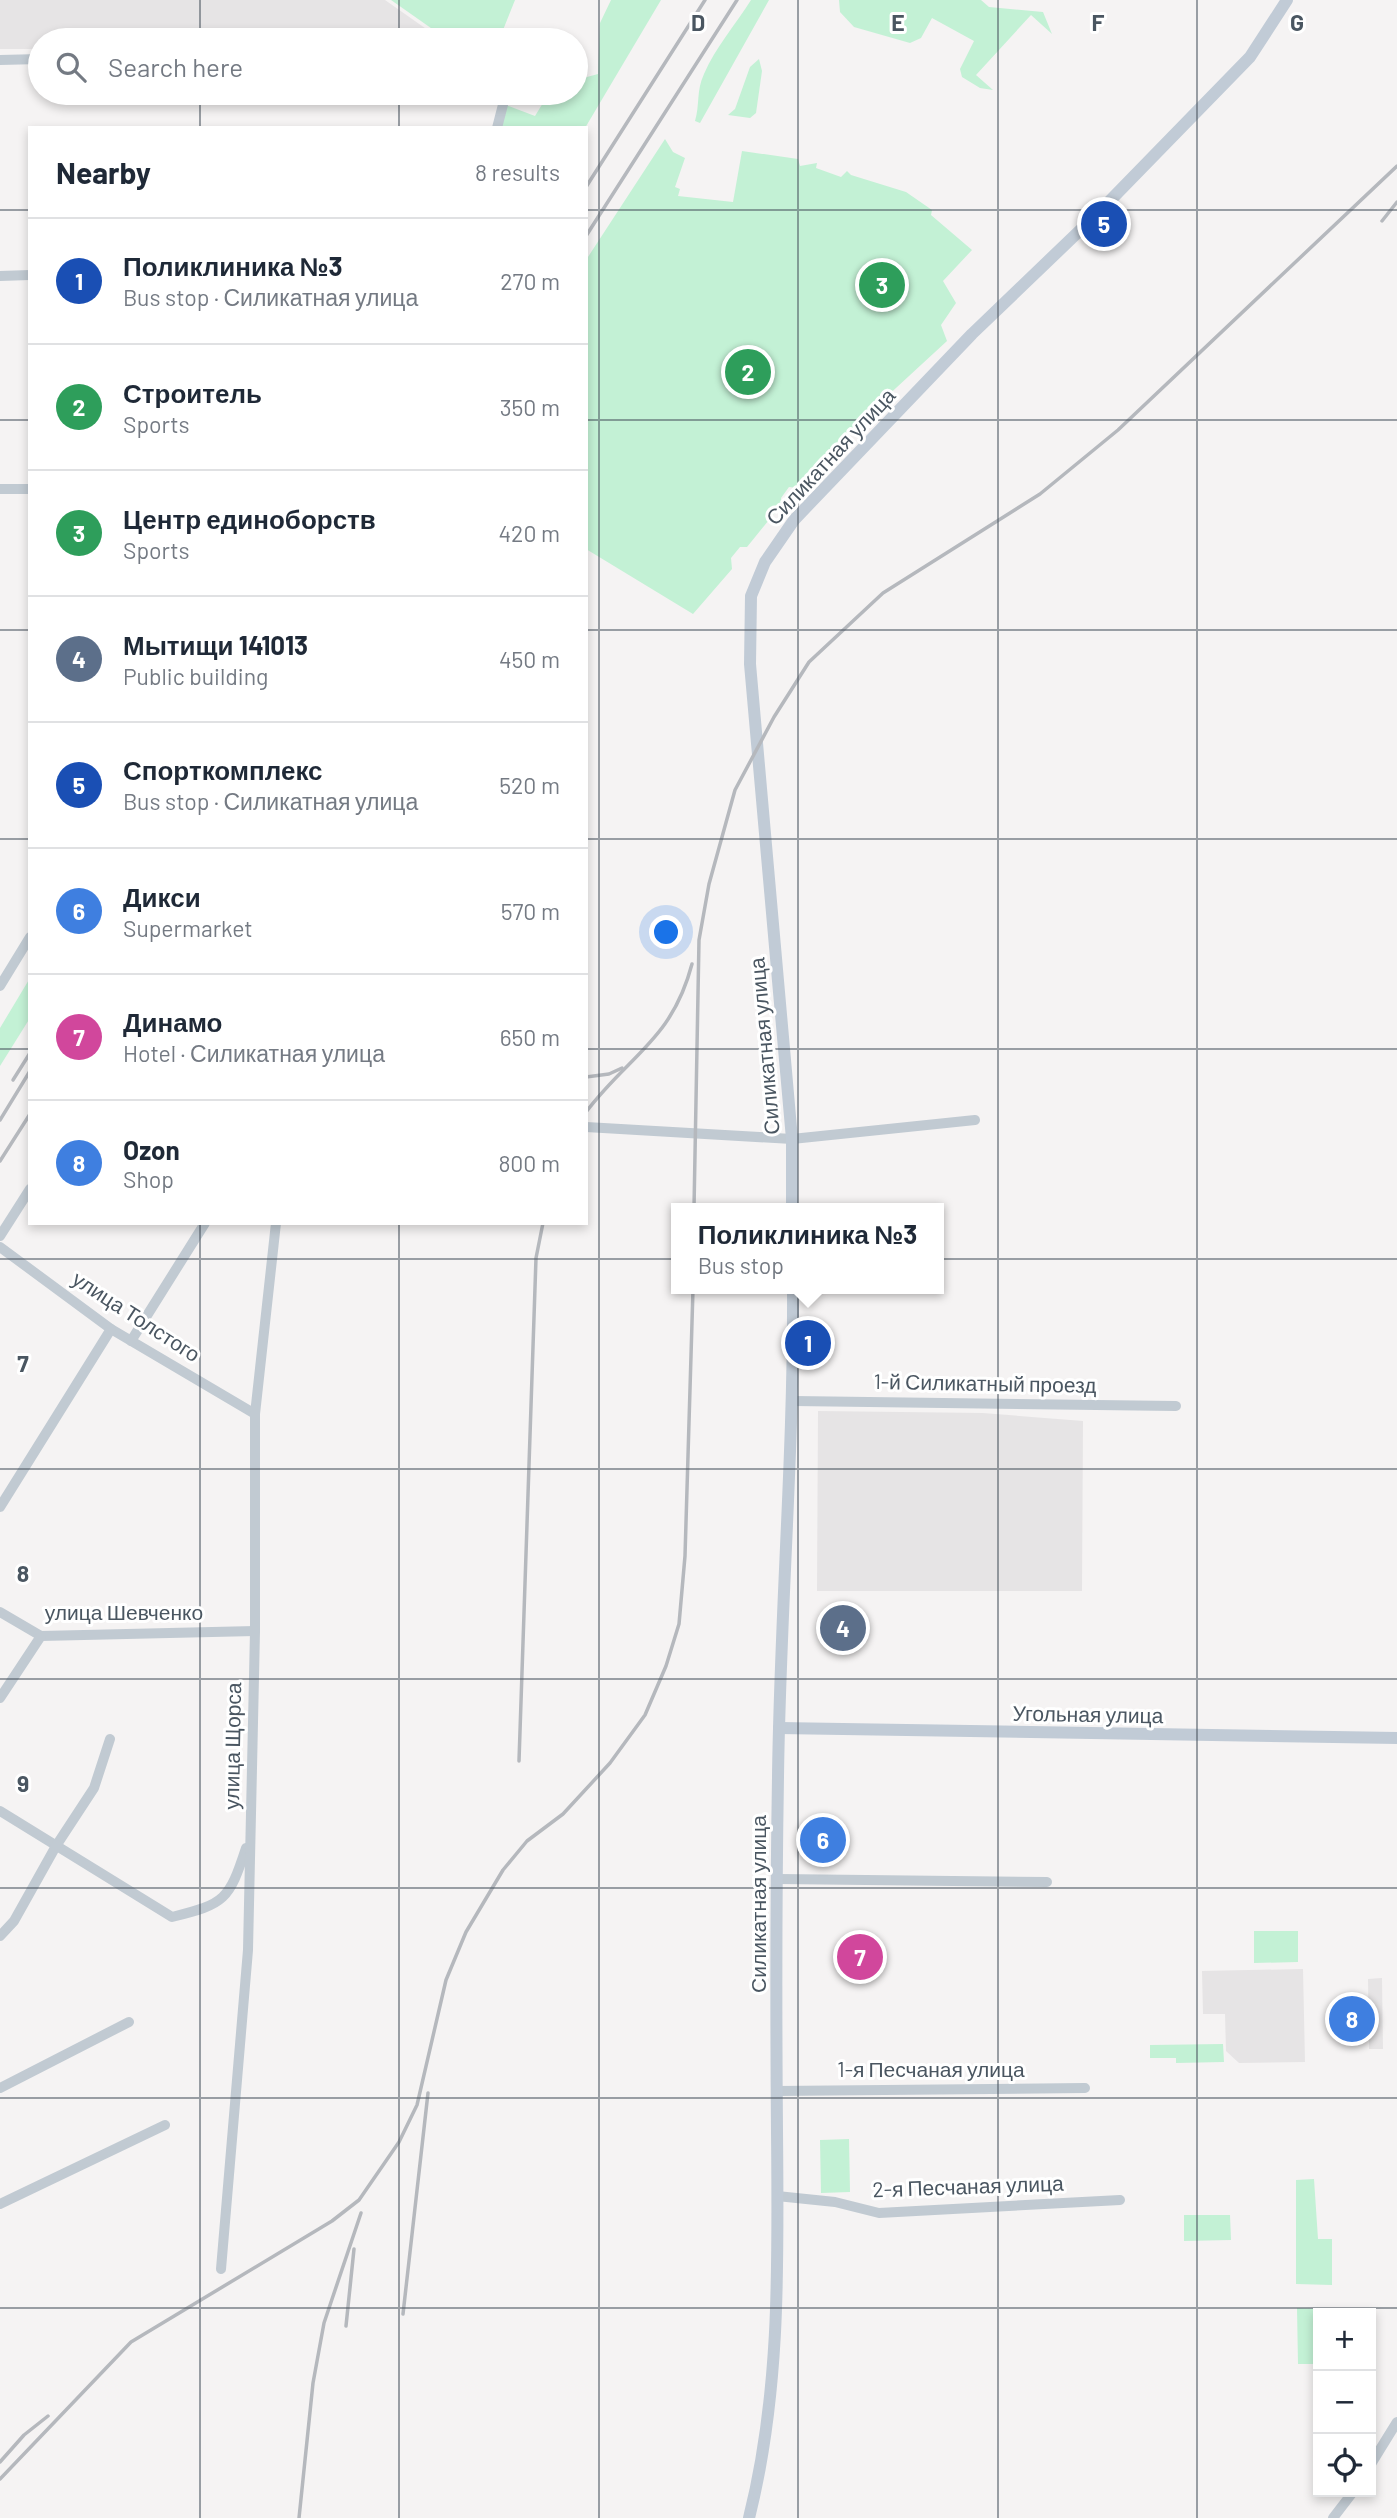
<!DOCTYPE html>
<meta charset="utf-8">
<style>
:root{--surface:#fff;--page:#f2f2f3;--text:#1f2937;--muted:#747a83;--line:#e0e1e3;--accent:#1a73e8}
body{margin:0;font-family:Barlow,sans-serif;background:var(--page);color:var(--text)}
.controls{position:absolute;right:21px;bottom:21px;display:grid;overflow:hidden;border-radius:0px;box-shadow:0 4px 10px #0003}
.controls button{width:63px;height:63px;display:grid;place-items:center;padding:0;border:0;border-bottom:2px solid var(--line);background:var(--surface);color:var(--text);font:35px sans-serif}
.you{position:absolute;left:667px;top:933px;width:24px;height:24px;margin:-18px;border:5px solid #fff;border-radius:50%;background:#1a73e8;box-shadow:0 0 0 10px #1a73e833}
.badge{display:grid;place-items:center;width:46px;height:46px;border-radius:50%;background:var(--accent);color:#fff;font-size:23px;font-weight:700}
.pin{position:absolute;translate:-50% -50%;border:4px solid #fff;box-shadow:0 2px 7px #0006}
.popup{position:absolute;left:671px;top:1203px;width:273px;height:91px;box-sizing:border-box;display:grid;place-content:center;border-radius:0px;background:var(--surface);filter:drop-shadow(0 2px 5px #0005);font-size:23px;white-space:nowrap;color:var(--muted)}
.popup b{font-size:26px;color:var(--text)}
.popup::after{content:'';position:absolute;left:50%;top:100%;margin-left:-14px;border:14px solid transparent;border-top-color:var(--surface)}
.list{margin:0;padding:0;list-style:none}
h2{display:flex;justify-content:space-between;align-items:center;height:91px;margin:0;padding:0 28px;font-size:30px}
h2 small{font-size:23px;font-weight:400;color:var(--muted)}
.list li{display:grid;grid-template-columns:46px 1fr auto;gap:21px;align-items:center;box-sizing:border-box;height:126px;padding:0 28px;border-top:2px solid var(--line)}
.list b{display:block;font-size:26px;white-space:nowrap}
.list p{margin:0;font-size:23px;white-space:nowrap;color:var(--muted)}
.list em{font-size:23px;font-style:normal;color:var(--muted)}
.icon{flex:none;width:38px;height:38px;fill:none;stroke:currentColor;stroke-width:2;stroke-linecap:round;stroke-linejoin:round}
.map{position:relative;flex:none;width:1397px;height:2518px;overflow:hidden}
.search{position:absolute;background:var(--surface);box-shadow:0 4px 10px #0003;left:28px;top:28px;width:560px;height:77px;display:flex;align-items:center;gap:18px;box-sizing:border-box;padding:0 24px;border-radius:38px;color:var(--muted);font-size:26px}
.panel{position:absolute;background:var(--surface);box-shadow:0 4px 10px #0003;left:28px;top:126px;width:560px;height:1099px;border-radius:0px}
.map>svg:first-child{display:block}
.education{fill:#e6e4e5}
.green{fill:#c3f1d5}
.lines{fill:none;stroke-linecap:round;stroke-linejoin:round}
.street{stroke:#c1cad2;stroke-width:10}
.secondary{stroke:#c1cbd6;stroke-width:12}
.rail{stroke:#b5b8bd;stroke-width:3.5}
.grid{fill:none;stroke:#4a5661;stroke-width:2;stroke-opacity:0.55}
.labels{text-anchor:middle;stroke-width:6;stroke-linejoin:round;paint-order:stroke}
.street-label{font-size:21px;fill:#4a5661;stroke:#fff}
.grid-label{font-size:23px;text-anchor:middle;font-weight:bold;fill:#4a5661;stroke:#fff;stroke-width:6;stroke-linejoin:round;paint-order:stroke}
</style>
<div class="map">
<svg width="1397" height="2518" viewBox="0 0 1397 2518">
<rect width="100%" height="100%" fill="#f5f3f3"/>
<g class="education">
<polygon points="0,0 385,0 442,40 40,40 40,49 0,49"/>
<polygon points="818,1411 983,1413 1083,1421 1082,1591 817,1591"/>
<polygon points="1303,1969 1305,2062 1239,2063 1226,2051 1225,2014 1203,2014 1202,1971"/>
<polygon points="1382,1978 1383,2049 1369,2049 1368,1979"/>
</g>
<g class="green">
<polygon points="391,0 515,0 499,40 448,40"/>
<polygon points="611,0 661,0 585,128 501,128 506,105 535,116 549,93 576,93 576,80 598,74 600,23"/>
<path d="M751,0H769L700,123L695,121C700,105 696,91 704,74C715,48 736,24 751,0Z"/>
<polygon points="839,0 981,0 989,7 1043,12 1052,34 1031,15 976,75 993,90 980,88 962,77 960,69 974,41 932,18 921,38 910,43 854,27 840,12"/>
<polygon points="759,59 762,71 756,113 750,118 728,115 735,109 750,67"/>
<polygon points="665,139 673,152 685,158 675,187 680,189 678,196 733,202 742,151 798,159 800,166 817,163 816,168 841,177 847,171 851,175 906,192 932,210 931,215 972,250 943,281 956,303 941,325 947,341 871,411 797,488 789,487 781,498 782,504 747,547 740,547 731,558 732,569 693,614 586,549 586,260"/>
<polygon points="30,978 30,1018 0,1066 0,1028"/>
<polygon points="1254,1931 1298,1931 1298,1962 1254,1963"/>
<polygon points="1223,2044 1224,2062 1176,2063 1176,2058 1150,2058 1150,2045"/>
<polygon points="849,2139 850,2192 821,2193 820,2140"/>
<polygon points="1314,2179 1318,2239 1332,2239 1332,2285 1296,2284 1296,2180"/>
<polygon points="1184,2215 1230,2215 1231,2240 1184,2241"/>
<polygon points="1297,2308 1329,2309 1328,2313 1318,2313 1318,2364 1298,2364"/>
</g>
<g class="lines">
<g class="street">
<polyline points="0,60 40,59"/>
<polyline points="497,128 506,93"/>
<polyline points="0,276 30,275"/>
<polyline points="0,489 30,489"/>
<polyline points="0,986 30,937"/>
<polyline points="586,1127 792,1139 975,1120"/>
<polyline points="0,1236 30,1189"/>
<polyline points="0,1247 111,1329 255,1414"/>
<polyline points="131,1341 205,1223"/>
<polyline points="794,1401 1176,1406"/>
<polyline points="0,1507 111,1329"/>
<polyline points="0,1612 41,1636 255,1631"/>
<polyline points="0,1698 41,1636"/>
<path d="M0,1811L172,1917C225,1904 229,1900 246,1848"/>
<polyline points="779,1879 1047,1882"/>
<polyline points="0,1936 14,1921 56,1846 94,1788 110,1739"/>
<polyline points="0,2088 129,2022"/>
<polyline points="777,2091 1085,2088"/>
<polyline points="777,2196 835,2202 879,2213 1120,2200"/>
<polyline points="0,2204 165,2125"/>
<polyline points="221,2269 248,1950 255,1631 255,1414 276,1223"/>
<polyline points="1371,2464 1397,2422"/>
<polyline points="1333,2518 1353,2492"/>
</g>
<g class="secondary">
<polyline points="792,1208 792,1139 750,664 751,596 765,562 794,520 972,334 1097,214 1250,57 1287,0"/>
<polyline points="779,1728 1397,1738"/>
<path d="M749,2518C781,2391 778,2260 777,2130C776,2013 776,1895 778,1777C780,1614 794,1452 793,1289"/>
</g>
<g class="rail">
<polyline points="586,187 705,0"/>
<polyline points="1382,221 1397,202"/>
<polyline points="586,236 737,0"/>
<polyline points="586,1077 609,1074 622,1068"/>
<polyline points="13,1080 30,1053"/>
<path d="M586,1112C629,1055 672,1040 692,964"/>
<polyline points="0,1120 30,1071"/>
<polyline points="0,1161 30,1114"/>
<polyline points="694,1208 699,940 709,884 735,790 774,717 809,662 883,593 1040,494 1118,430 1397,166"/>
<polyline points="519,1761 536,1258 543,1223"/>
<polyline points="403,2314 428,2093"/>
<polyline points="346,2326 354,2249"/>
<polyline points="0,2462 24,2435 48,2416"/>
<polyline points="0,2479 131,2342 332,2221 359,2200 399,2142 417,2105 446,1980 466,1932 503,1870 527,1841 563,1814 610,1763 645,1715 666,1666 679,1624 685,1556 693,1289"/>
<polyline points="299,2518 313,2383 324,2323 361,2213"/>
</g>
</g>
<path class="grid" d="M200,0V40M399,0V40M599,0V2518M798,0V2518M998,0V2518M1197,0V2518M200,93V128M399,93V128M0,210H30M586,210H1397M0,420H30M586,420H1397M0,630H30M586,630H1397M0,839H30M586,839H1397M0,1049H30M586,1049H1397M200,1223V2518M399,1223V2518M0,1259H1397M0,1469H1397M0,1679H1397M0,1888H1397M0,2098H1397M0,2308H1397"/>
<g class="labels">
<g class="street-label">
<text transform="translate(831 457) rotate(-47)" y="7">Силикатная улица</text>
<text transform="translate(765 1046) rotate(-95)" y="7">Силикатная улица</text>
<text transform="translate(136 1317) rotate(33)" y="7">улица Толстого</text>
<text transform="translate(985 1384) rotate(1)" y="7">1-й Силикатный проезд</text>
<text x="124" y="1620">улица Шевченко</text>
<text transform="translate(1088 1715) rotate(1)" y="7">Угольная улица</text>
<text transform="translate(233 1746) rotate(-89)" y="7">улица Щорса</text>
<text transform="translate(759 1904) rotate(-90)" y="7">Силикатная улица</text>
<text x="931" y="2077">1-я Песчаная улица</text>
<text transform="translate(968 2187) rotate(-2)" y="7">2-я Песчаная улица</text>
</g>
</g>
<g class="grid-label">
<text x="698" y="31">D</text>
<text x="898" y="31">E</text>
<text x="1098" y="31">F</text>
<text x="1297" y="31">G</text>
<text x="23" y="1372">7</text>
<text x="23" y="1582">8</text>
<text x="23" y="1792">9</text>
</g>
</svg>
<div class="controls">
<button>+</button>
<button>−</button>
<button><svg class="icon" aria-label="locate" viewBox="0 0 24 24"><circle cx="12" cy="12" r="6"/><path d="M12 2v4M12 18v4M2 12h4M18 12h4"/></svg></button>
</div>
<div class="you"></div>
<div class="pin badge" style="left:808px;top:1343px;background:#1a4fb4">1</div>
<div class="popup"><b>Поликлиника №3</b>Bus stop</div>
<div class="pin badge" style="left:748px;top:372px;background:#2e9e5b">2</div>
<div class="pin badge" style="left:882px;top:285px;background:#2e9e5b">3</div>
<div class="pin badge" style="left:843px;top:1628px;background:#5c6f8a">4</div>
<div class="pin badge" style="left:1104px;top:224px;background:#1a4fb4">5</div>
<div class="pin badge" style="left:823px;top:1840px;background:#3f7fe0">6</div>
<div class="pin badge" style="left:860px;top:1957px;background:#d1479c">7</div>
<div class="pin badge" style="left:1352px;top:2019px;background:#3f7fe0">8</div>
<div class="search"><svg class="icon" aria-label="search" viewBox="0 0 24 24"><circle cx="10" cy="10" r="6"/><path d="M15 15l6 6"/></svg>Search here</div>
<section class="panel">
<h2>Nearby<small>8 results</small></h2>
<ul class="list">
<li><span class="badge" style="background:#1a4fb4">1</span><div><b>Поликлиника №3</b><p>Bus stop · Силикатная улица</p></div><em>270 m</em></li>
<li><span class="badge" style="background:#2e9e5b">2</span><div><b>Строитель</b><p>Sports</p></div><em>350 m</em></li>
<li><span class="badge" style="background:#2e9e5b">3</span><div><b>Центр единоборств</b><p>Sports</p></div><em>420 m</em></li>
<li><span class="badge" style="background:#5c6f8a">4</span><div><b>Мытищи 141013</b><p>Public building</p></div><em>450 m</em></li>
<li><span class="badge" style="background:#1a4fb4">5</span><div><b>Спорткомплекс</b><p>Bus stop · Силикатная улица</p></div><em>520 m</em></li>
<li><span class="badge" style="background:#3f7fe0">6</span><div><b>Дикси</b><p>Supermarket</p></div><em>570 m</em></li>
<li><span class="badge" style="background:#d1479c">7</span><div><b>Динамо</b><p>Hotel · Силикатная улица</p></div><em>650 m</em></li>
<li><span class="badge" style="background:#3f7fe0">8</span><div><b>Ozon</b><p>Shop</p></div><em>800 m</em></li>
</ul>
</section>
</div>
